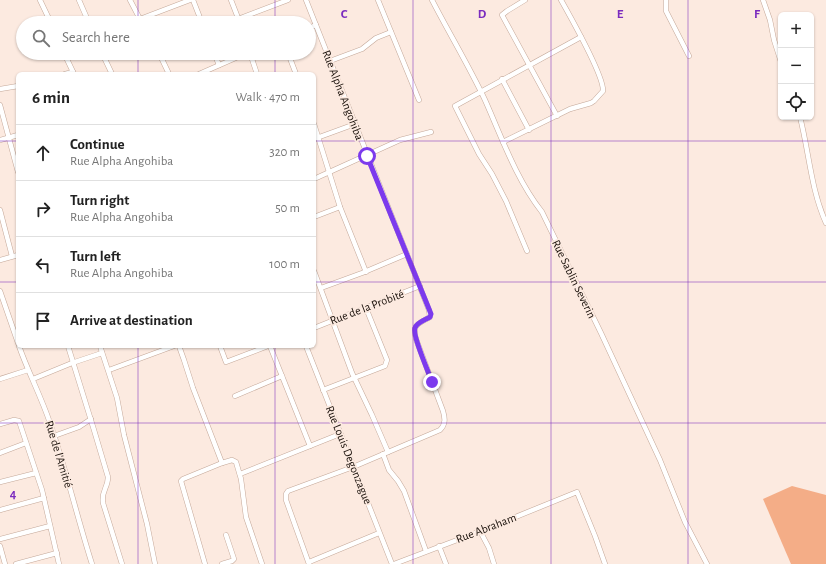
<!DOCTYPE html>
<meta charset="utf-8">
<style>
:root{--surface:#fff;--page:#f6f6f6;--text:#222;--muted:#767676;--line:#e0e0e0}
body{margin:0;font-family:"Alegreya Sans",sans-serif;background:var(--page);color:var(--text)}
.controls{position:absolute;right:12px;top:12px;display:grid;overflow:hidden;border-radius:6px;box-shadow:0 1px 3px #0004}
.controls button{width:36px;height:36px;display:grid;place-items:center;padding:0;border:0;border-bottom:1px solid var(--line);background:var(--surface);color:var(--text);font:20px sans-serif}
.stop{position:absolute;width:12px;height:12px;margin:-9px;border:3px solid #7c3aed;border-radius:50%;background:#fff}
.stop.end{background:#7c3aed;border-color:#fff;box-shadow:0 1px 4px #0008}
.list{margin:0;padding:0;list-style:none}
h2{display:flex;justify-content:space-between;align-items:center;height:52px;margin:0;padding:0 16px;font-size:17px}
h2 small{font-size:13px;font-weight:400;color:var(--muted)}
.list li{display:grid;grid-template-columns:26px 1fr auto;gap:12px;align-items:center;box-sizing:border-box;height:56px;padding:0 16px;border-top:1px solid var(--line)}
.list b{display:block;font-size:15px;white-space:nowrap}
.list p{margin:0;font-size:13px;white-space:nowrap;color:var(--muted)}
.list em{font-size:13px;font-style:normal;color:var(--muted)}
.icon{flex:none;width:22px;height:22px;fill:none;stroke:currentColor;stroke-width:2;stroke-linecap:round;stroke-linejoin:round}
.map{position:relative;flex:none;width:826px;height:564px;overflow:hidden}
.search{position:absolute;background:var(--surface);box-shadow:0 1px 3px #0004;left:16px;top:16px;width:300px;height:44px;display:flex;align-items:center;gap:10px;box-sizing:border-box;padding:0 14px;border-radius:22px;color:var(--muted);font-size:15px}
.panel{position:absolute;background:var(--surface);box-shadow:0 1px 3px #0004;left:16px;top:72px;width:300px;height:276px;border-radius:6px}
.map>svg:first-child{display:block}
.green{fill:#f4ad87}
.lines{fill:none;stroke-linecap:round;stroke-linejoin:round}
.minor-casing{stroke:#c4a899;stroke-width:5.5}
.minor{stroke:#fff;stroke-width:4.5}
.route{stroke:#7c3aed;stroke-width:5}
.grid{fill:none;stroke:#7b2cbf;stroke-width:1;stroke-opacity:0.55}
.labels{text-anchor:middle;stroke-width:3.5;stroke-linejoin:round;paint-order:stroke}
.street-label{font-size:12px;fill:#180f09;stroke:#fceae0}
.grid-label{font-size:13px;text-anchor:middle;font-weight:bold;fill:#7b2cbf;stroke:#fceae0;stroke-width:3.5;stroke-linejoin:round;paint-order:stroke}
</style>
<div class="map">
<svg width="826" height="564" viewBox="0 0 826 564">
<rect width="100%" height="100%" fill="#fceae0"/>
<polygon class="green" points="792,486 826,495 826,564 791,564 763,499"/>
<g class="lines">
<defs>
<g id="minor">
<polyline points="40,0 51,23"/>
<polyline points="79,0 89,23"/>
<polyline points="130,0 142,23"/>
<polyline points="193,0 202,23"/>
<polyline points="231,0 240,23"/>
<path d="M306,0L429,310L430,317C418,324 412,324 416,339L443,411C445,418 446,424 440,430L353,467L288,491L286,494V500L309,564"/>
<polyline points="378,0 419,100"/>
<path d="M432,0C449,33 469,66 485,100C502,138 516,179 542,212L601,333L660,460L685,522L707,564"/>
<polyline points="525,0 507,11 502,15 557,116"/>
<polyline points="666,0 666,11 689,56"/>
<polyline points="763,0 770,20 774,40 781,62"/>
<polyline points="140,19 190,0"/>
<polyline points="238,19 288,0"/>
<polyline points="309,28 316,25"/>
<polyline points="64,53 74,74"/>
<polyline points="102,53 112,74"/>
<polyline points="159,53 169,74"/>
<polyline points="214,53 219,65"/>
<polyline points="250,53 257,74"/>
<polyline points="288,53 296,74"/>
<polyline points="330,61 362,49 376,38 391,32"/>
<polyline points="65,74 73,72"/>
<polyline points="199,74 247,53"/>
<polyline points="502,79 529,130"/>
<polyline points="0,89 18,86"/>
<polyline points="0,105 18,172"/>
<path d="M800,117C809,152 811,190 826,223"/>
<polyline points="314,124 340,207 366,272"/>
<polyline points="314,139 355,124"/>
<polyline points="0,140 18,135"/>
<path d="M503,142L570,109L591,103L594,101L603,91C604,77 570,16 561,0"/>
<polyline points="314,179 400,140 431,132"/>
<polyline points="0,210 12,256"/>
<polyline points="314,217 340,207"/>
<polyline points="527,251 506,201 492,174 479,154 455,106 581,37"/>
<polyline points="0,260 18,255"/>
<polyline points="314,271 352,373 372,415 388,452"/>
<polyline points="321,288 362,273 407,254"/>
<polyline points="0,291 18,343"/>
<polyline points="314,328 420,286"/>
<path d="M19,346C28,372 41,396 50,423C66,469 77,517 92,564"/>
<path d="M68,346L94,430L108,477C108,488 101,491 103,503L122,564"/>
<polyline points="100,346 117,398 124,435 147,524 155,564"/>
<polyline points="179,346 184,360 193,388 222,463"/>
<polyline points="220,346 226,362 268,346"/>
<polyline points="270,346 310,446"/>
<polyline points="306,346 392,564"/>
<polyline points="109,370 174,346"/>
<polyline points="0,379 28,370"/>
<polyline points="33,379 72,363 102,353"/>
<polyline points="323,390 385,366 387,360 366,308"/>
<polyline points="235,396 282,376"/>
<polyline points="0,424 14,420 19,421 42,490 59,564"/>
<polyline points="54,436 79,427 91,419"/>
<polyline points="0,453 26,443"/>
<polyline points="383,454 389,470 398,481 404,491 426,551"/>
<polyline points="240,474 340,434"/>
<polyline points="0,482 36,473"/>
<polyline points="0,510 44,498"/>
<polyline points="480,531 489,548 494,564"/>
<polyline points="0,539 50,526"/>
<polyline points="0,546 5,564"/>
<polyline points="439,546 446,564"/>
<polyline points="309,562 379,533"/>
<polyline points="16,564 57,553"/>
<polyline points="205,564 181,481 183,479 222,463 232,460 236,462 241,479 246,517 262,564"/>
<polyline points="222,564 232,561 234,559 226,535"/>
<polyline points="394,564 486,529 577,492 595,536 605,564"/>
</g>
</defs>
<use href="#minor" class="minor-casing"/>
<use href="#minor" class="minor"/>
</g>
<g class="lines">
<path class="route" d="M367,156L431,314L430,317C425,320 417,322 415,328C412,335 429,373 432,382"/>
</g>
<path class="grid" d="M138,0V23M275,0V23M413,0V564M551,0V564M688,0V564M138,53V74M275,53V74M0,141H18M314,141H826M0,282H18M314,282H826M138,346V564M275,346V564M0,423H826"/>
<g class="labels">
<g class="street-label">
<text transform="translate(343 95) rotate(69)" y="4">Rue Alpha Angohiba</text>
<text transform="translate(574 279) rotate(64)" y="4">Rue Sablin Severin</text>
<text transform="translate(367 307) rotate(-21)" y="4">Rue de la Probité</text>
<text transform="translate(59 454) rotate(73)" y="4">Rue de l'Amitié</text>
<text transform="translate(349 455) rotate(68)" y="4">Rue Louis Degonzague</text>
<text transform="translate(486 528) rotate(-21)" y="4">Rue Abraham</text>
</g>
</g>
<g class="grid-label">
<text x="344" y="18">C</text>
<text x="482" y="18">D</text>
<text x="620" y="18">E</text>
<text x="757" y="18">F</text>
<text x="13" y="498">4</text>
</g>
</svg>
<div class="controls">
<button>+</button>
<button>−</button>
<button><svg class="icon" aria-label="locate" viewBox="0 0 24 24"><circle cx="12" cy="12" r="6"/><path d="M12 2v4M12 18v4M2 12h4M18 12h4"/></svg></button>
</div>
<div class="stop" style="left:367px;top:156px"></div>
<div class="stop end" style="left:432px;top:382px"></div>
<div class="search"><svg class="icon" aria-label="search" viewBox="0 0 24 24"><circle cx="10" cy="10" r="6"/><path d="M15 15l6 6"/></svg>Search here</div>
<section class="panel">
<h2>6 min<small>Walk · 470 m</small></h2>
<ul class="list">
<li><svg class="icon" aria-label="ahead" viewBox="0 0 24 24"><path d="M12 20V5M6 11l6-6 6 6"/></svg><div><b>Continue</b><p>Rue Alpha Angohiba</p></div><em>320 m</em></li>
<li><svg class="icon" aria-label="right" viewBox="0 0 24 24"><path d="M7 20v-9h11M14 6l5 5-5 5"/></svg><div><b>Turn right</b><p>Rue Alpha Angohiba</p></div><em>50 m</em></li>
<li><svg class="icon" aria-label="left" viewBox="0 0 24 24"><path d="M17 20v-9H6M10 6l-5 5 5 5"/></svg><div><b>Turn left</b><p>Rue Alpha Angohiba</p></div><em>100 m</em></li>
<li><svg class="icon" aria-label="arrive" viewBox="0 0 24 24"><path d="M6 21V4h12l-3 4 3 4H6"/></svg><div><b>Arrive at destination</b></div></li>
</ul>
</section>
</div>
